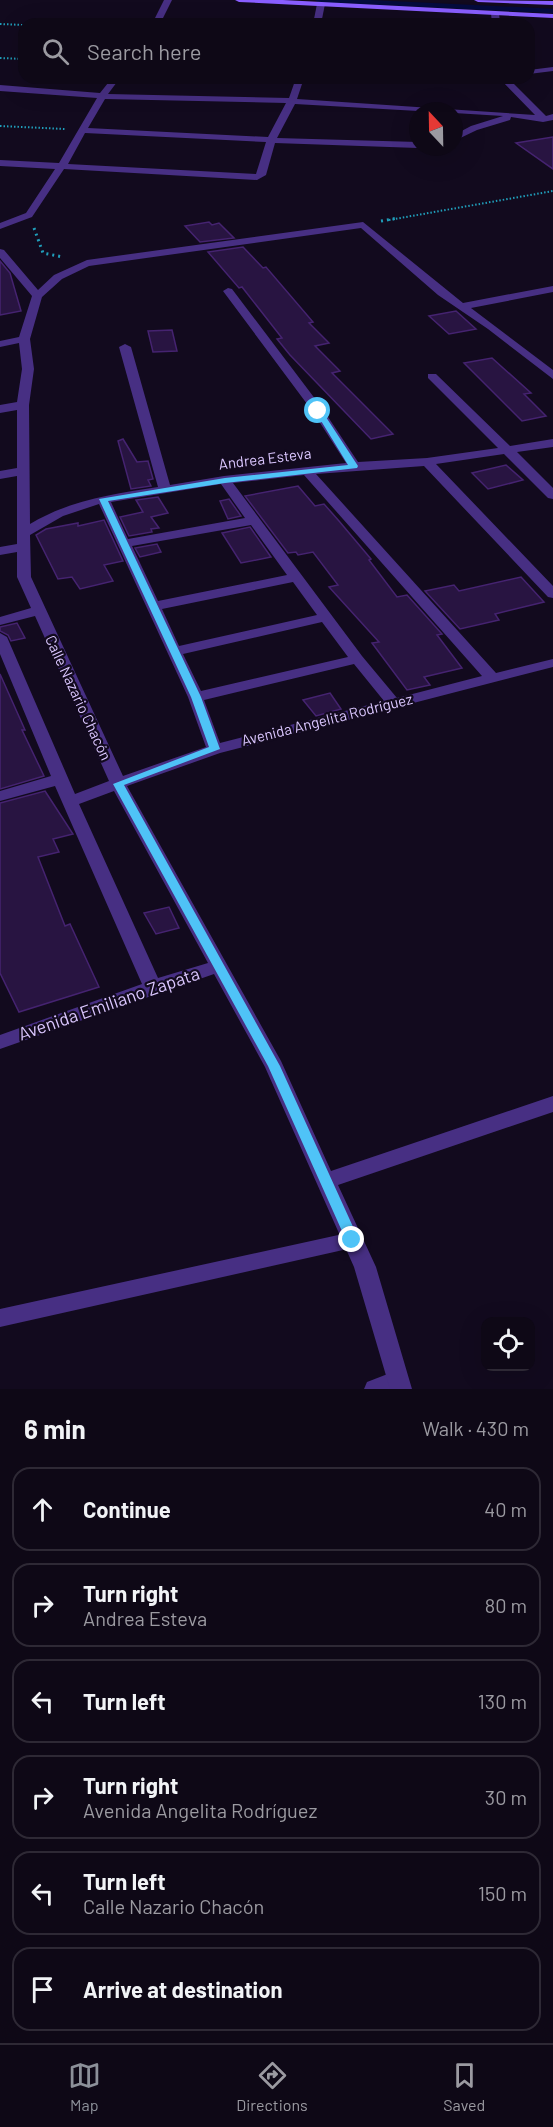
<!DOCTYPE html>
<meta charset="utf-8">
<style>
:root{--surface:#0e0816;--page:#1c1623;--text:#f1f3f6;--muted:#9b9aa1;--line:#2e2935;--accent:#8c9099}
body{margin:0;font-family:Barlow,sans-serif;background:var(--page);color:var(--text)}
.controls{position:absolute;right:18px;bottom:18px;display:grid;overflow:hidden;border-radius:12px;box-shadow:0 6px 24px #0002}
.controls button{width:54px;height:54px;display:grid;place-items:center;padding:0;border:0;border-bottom:2px solid var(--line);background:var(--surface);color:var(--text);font:30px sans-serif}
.compass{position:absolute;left:409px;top:102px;width:54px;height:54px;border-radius:50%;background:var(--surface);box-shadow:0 6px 24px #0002;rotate:338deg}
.stop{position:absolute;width:18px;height:18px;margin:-14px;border:4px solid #4fc3f7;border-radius:50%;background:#fff}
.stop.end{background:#4fc3f7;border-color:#fff;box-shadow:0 2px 6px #0008}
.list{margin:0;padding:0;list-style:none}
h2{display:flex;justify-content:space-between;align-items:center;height:78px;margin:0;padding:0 24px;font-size:26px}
h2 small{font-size:20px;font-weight:400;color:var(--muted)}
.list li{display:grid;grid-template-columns:39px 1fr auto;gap:18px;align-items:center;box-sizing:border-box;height:84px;margin:0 12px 12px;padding:0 12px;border:2px solid var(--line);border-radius:18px}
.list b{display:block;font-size:22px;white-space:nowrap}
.list p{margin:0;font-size:20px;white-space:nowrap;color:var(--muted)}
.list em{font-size:20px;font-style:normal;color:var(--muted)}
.icon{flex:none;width:33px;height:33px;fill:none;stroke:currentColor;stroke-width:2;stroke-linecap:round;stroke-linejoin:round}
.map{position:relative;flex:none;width:553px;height:1389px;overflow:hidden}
.search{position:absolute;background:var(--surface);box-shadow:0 6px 24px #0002;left:18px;right:18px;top:18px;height:66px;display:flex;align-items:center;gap:15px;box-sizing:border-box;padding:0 21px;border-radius:18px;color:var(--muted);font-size:22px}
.sheet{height:654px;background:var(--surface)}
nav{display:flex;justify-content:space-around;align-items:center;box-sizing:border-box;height:84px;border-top:2px solid var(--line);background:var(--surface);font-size:16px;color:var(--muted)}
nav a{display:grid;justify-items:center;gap:3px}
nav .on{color:var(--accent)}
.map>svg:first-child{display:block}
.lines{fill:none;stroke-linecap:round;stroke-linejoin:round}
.stream{stroke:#040b3d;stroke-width:4.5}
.canal{fill:#040b3d;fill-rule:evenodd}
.building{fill:#281441;stroke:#452370;stroke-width:1.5}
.path-far1{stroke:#209eba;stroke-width:2;stroke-dasharray:1.5 2;stroke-linecap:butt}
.path{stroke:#209eba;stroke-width:3;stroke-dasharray:2 4;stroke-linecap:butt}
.lane{fill:#472f83;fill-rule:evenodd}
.street{fill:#472f83;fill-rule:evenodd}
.secondary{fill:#895eff;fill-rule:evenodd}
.route{fill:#4fc3f7}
.labels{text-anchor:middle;stroke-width:4.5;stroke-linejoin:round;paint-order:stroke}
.street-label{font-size:15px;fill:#dbc7ff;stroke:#120a1e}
.near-street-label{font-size:18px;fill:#dbc7ff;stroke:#120a1e}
</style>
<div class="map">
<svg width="553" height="1389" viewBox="0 0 553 1389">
<rect width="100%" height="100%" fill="#120a1e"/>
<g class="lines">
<polyline class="stream" points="344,1 553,11"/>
<path class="canal" d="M315,0H350V1C343,7 322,6 315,0Z"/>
</g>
<g class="building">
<polygon points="553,137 553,169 516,143"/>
<polygon points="209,222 212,225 219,223 234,238 200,242 185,226"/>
<polygon points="243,247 263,268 266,267 313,322 309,323 329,343 315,346 340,371 332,373 393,434 371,439 290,355 277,339 282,338 242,287 239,288 208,252"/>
<polygon points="0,261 10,273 21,311 0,315"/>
<polygon points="456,311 476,329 449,334 429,316"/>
<polygon points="172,330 177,351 153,352 148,331"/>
<polygon points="492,358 531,393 524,394 546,416 522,421 464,363"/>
<polygon points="123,439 137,462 148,461 153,479 148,480 151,486 131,489 118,441"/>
<polygon points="506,465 523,480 488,489 472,473"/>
<polygon points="298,486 315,506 324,504 339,521 371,559 369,560 397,597 407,595 442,634 437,635 462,668 424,677 430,685 407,690 372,643 379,642 329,587 338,585 313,552 298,555 296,552 288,553 245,496"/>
<polygon points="158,497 168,513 151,517 159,528 151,529 152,532 129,536 120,517 143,512 136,500"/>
<polygon points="229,499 241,516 228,519 220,501"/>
<polygon points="104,520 123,561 104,565 113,581 80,589 72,577 58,579 36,535 46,529 78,523 78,526"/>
<polygon points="250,527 271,557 241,563 222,533"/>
<polygon points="157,544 161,552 140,557 135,548"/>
<polygon points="521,577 544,602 495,614 499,620 460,629 425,591 454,585 459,591"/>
<polygon points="17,623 25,638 11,641 8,635 0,631 0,627"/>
<polygon points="0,674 25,730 22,730 44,776 0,789"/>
<polygon points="330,693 341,709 316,716 303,700"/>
<polygon points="45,791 73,834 53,839 59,852 38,857 65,926 70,924 99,987 19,1012 0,973 0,803"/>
<polygon points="169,907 179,928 156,934 144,913"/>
</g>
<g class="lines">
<g class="path-far1">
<polyline points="0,24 24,25"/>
<polyline points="0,58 24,59"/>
<polyline points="418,78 490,81"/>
<polyline points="0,126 65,129"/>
<polyline points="389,220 553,191"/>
</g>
<g class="path">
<polyline points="381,221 398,218"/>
<polyline points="34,228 43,253 63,257"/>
</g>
<g class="lane">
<polygon points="352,1232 359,1234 361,1240 359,1246 352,1248 0,1327 0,1309"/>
<polygon points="398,1370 405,1372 408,1379 405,1386 397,1389 364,1389 367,1382"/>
</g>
<g class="street">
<polygon points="164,0 172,0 160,24 152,24"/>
<polygon points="321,2 325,4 321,24 313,24 317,4"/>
<polygon points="495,11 499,13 500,24 492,24 491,13"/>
<polygon points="553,67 553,71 529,74 529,70"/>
<path d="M112,78H120L108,94L289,98L296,78H304L297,99L535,115L499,78H508L546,116L553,114V120L543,122L511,117L510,120L477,130L454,141V135L471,126L503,116L454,113V111H418L295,104L277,138L418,142V147H421L418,148L275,143L266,175L257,180L64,169L32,217L0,229V223L26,213L55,169L0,166V160L59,163L97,98L0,91V85L100,93ZM105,99L286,103L268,137L88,128ZM85,133L266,142L256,174L68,164Z"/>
<path d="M363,222L463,303L553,286V292L471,308L553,370V379L488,329L438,295L361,228L89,266L62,279L42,297L30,339L34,369L29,405L30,524C70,500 113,494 158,487L119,347L125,344L131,347L170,485L224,476L346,463L313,412L223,291L228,288L232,289L322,408L358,462L427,458L498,448L428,378V374H436L510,446L553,439V447L517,452L553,488V499L548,498L504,454L436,464L553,586V598L548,597L424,466L316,474L496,673L553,659V667L220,753L127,786L281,1061L331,1171L553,1096V1112L338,1185L376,1267L412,1389H390L354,1267L265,1067L214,974L0,1049V1035L142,984L55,786L0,801V791L51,776L0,654V633L7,637L75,794L109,781L35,616L0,625V617L31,608L17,577V552L0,555V547L17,544V476L0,479V471L17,468V410L0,413V405L17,402L22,369L19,343L0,347V341L19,337L32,296L0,258V249L4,250L38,290L54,275L87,260ZM304,475L482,676L397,698L362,656L233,483ZM221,484L245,518L128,539L111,502ZM99,504L188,697L206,747L123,776L31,577L30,535L63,516ZM251,525L287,575L158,601L132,546ZM293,582L317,615L179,646L162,609ZM322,622L348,657L201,691L183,654ZM354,664L384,701L220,743L204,700ZM114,791L208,963L158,978L79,804Z"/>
</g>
<g class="secondary">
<polygon points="235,0 283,0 553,14 553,18 239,2"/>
<polygon points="474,0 553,1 553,5 478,2"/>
</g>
</g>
<polygon class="route" points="318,409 322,411 358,466 357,468 225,483 108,501 201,697 220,749 124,785 280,1066 359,1240 357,1244 348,1244 346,1240 268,1066 113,784 209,747 191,697 99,499 225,478 348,465 315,411"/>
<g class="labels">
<g class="street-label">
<text transform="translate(265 459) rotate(-7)" y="5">Andrea Esteva</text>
<text transform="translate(78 698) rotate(65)" y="5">Calle Nazario Chacón</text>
<text transform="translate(327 720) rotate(-14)" y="5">Avenida Angelita Rodríguez</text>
</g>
<g class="near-street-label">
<text transform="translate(109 1004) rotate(-19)" y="6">Avenida Emiliano Zapata</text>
</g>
</g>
</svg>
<div class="controls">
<button><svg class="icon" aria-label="locate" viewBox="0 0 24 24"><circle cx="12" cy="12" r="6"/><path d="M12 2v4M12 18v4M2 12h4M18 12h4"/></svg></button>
</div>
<svg class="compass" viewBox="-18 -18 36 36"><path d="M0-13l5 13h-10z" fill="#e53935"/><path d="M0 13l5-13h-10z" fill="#9b9aa1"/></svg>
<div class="stop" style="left:318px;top:411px"></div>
<div class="stop end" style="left:352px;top:1240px"></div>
<div class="search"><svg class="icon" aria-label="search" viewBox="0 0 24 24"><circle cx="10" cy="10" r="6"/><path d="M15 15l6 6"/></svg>Search here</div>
</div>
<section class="sheet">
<h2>6 min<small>Walk · 430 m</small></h2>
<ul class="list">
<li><svg class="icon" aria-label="ahead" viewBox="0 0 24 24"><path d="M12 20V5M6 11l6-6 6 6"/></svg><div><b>Continue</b></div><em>40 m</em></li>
<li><svg class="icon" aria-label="right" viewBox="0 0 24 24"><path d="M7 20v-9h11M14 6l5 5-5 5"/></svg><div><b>Turn right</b><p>Andrea Esteva</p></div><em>80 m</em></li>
<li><svg class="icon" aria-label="left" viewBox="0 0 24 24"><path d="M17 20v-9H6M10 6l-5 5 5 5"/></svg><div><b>Turn left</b></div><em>130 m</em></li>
<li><svg class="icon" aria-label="right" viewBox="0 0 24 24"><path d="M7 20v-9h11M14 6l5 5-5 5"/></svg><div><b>Turn right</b><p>Avenida Angelita Rodríguez</p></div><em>30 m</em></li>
<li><svg class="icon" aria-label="left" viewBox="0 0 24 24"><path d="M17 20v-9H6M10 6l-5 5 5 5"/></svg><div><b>Turn left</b><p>Calle Nazario Chacón</p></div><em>150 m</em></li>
<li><svg class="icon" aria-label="arrive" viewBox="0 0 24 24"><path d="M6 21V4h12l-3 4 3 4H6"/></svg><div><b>Arrive at destination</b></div></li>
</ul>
</section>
<nav>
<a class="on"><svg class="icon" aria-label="map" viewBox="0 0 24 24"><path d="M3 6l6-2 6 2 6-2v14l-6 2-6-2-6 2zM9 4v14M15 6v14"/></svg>Map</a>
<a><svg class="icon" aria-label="directions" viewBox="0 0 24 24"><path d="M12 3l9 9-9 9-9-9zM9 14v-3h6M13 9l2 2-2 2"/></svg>Directions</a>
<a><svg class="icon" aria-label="saved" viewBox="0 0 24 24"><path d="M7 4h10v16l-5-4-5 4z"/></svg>Saved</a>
</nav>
